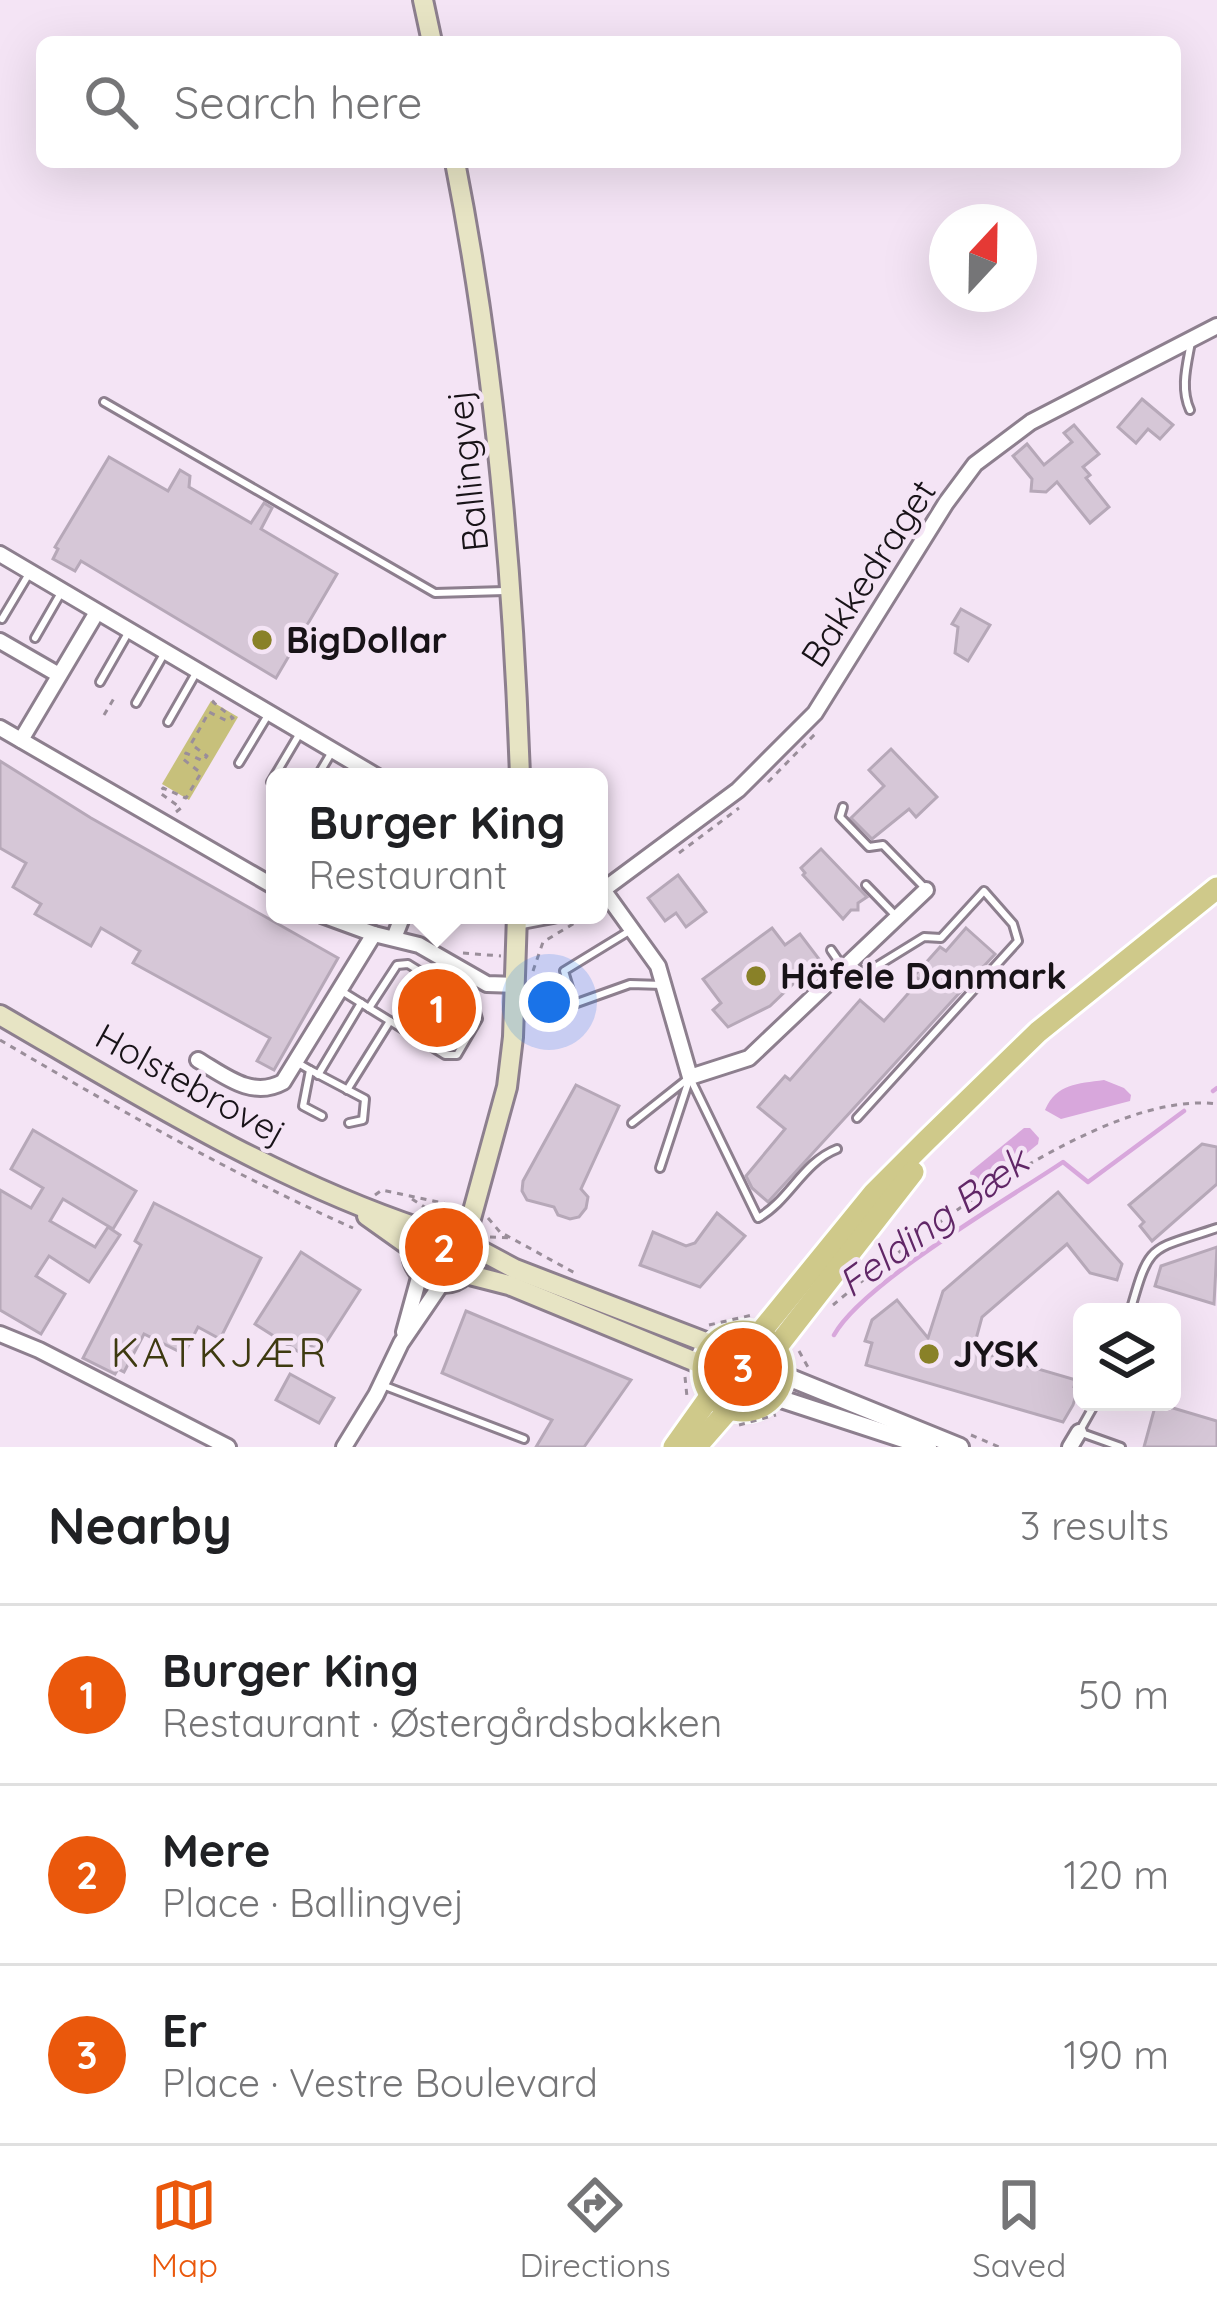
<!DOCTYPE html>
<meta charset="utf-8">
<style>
:root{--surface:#fff;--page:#f2f2f2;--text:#202124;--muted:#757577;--line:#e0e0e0;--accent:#ea580c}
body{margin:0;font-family:Quicksand,sans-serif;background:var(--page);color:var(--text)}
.controls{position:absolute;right:36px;bottom:36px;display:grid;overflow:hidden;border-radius:18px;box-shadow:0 12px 48px #0002}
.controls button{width:108px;height:108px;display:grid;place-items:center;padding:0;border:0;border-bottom:3px solid var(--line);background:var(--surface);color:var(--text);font:60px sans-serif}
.compass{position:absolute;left:929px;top:204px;width:108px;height:108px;border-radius:50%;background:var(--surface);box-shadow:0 12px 48px #0002;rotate:22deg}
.you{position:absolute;left:549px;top:1002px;width:42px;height:42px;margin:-30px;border:9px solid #fff;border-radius:50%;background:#1a73e8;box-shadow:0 0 0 18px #1a73e833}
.badge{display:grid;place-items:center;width:78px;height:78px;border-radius:50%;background:var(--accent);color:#fff;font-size:39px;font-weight:700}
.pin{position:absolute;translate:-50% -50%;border:6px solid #fff;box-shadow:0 3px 12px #0006}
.popup{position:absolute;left:266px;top:768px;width:342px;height:156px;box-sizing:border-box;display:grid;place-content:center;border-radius:18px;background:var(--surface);filter:drop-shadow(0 3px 9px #0005);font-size:39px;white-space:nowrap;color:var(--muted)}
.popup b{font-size:45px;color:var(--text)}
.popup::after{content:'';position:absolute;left:50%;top:100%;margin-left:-24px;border:24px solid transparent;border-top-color:var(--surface)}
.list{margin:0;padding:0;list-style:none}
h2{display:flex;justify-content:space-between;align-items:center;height:156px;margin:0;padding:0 48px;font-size:51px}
h2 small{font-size:39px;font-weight:400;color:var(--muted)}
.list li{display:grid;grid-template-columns:78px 1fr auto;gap:36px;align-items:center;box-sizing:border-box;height:180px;padding:0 48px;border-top:3px solid var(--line)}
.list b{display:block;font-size:45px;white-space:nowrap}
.list p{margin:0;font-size:39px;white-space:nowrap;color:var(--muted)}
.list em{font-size:39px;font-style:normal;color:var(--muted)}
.icon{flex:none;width:66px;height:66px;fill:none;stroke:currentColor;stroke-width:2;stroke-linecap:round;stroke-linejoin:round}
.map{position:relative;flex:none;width:1217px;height:1447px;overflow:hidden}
.search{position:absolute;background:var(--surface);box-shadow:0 12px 48px #0002;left:36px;right:36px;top:36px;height:132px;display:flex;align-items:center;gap:30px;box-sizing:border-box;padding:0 42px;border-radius:18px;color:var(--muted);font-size:45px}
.sheet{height:696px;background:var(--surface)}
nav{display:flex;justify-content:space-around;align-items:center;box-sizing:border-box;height:168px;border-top:3px solid var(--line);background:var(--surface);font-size:33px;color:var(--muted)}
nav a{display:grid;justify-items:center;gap:6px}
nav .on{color:var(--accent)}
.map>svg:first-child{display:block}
.green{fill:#c7c07b}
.water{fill:#d8a7dc}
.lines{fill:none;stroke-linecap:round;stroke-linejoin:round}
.stream{stroke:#d8a7dc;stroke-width:4.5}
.building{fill:#d6c7d7;stroke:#b6a8b8;stroke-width:3}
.service-casing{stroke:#8d7f8e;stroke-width:12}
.minor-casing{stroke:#8d7f8e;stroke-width:20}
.tertiary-casing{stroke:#8d7f8e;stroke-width:22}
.secondary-casing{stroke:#8d7f8e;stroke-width:24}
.primary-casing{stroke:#fff;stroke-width:27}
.path{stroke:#9a8e9a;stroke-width:3;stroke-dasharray:6 6;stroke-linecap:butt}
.service{stroke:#fff;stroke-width:6}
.minor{stroke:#fff;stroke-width:14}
.tertiary{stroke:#fff;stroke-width:16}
.secondary{stroke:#e7e4c4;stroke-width:18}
.primary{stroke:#cfc98a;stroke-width:21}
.poi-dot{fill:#898128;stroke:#f4e4f5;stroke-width:4.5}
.labels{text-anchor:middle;stroke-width:9;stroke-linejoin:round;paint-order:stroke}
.street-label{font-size:36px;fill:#181318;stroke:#f4e4f5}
.poi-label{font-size:36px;font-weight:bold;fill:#181318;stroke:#f4e4f5;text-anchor:start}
.water-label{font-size:39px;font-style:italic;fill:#612767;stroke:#f4e4f5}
.quarter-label{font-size:42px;letter-spacing:3px;fill:#3e3a10;stroke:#f4e4f5}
</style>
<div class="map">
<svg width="1217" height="1447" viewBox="0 0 1217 1447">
<rect width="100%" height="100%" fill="#f4e4f5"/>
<polygon class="green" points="211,701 238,717 189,800 162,784"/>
<g class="water">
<path d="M1104,1080L1124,1088L1131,1095L1130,1101L1061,1119L1045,1110C1057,1083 1077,1084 1104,1080Z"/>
<polygon points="1024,1128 1030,1128 1039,1138 1038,1144 984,1188 971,1183 970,1172"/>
</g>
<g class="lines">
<g class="stream">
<polyline points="1213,1091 1217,1088"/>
<path d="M834,1335C863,1283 1008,1199 1063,1162L1088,1182L1184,1111"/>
</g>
</g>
<g class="building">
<polygon points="1142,399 1173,425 1160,439 1148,429 1136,443 1118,427"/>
<polygon points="1074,425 1099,454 1083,467 1090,475 1086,478 1109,507 1090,523 1057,482 1046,492 1031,491 1032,479 1013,456 1027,444 1044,465 1072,442 1064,433"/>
<polygon points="109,457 168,491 180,470 190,476 189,487 251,523 264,503 272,508 261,529 337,574 276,678 81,561 75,571 53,559 58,549 55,547"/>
<polygon points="961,609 990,625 968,661 955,653 958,627 952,624"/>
<polygon points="891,749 937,797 916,817 909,809 872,839 851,818 884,786 869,770"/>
<polygon points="0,761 91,818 338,958 274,1070 257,1061 270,1038 133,963 140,951 101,928 91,946 35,914 41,904 13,887 26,863 0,848"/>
<polygon points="821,849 867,897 858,903 858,910 851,910 843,919 803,875 805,873 801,868"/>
<polygon points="678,875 706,912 686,927 676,913 665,921 648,898"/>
<polygon points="772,928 785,945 800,934 819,959 770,1006 728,1027 713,1010 721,1003 703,979"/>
<polygon points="966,928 995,954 768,1202 752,1188 746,1176 785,1129 758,1107 785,1076 790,1080 860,1000 884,1021 920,980 914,976 940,947 946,951"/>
<polygon points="421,982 464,1008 462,1012 469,1016 458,1034 407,1006"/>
<polygon points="576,1085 619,1106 581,1189 588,1197 586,1208 579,1217 570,1219 558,1215 554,1207 527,1200 522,1191 523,1181"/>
<polygon points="33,1130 136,1191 113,1229 63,1199 50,1221 95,1247 108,1227 120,1235 89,1282 49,1256 36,1276 65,1294 41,1334 0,1310 0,1190 31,1208 43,1188 11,1169"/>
<polygon points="1202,1144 1217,1147 1217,1184 1152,1241 1140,1226 1144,1222 1129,1205"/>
<polygon points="1058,1192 1122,1264 1117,1280 1090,1273 1067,1244 982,1317 973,1350 1076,1380 1074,1387 1078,1389 1073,1405 1063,1422 866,1365 872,1343 865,1341 872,1320 897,1300 928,1338 943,1291"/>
<polygon points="154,1203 261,1258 220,1339 198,1327 184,1354 144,1334 124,1372 118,1369 115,1374 83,1358 141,1245 135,1241"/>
<polygon points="717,1213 745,1236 700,1287 640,1265 653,1232 686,1246 695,1243"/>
<polygon points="1217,1247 1214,1304 1155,1286 1161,1266"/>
<polygon points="301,1252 360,1290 320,1352 308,1344 302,1354 255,1324"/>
<polygon points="466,1311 631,1380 584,1447 536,1447 552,1420 442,1373"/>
<polygon points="290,1374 334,1398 319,1423 276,1400"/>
<polygon points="1156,1403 1217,1421 1217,1447 1144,1447"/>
</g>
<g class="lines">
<defs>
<g id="service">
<polyline points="104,402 435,593 505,591"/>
<path d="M1190,410C1180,388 1187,365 1191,342"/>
<polyline points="2,619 30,572"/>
<polyline points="35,638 62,591"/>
<polyline points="100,682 128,633"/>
<polyline points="136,703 164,654"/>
<polyline points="168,722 196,673"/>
<polyline points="239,763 268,715"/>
<polyline points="317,777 333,750"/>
<polyline points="271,782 300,733"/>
<polyline points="843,807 840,817 869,847 883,845 924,887"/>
<polyline points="866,885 895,915"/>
<polyline points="631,930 564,971 574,1004 630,984 663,985"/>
<polyline points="831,950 842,966"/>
<polyline points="853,965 864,974 924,937 941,938 984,891 1013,924 1018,941 857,1118"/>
<polyline points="340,990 390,1021 347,1090"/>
<polyline points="369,1008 397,965 408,964 474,1005 478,1019 457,1055 445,1055 390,1021"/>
<polyline points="298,1063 310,1070 303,1106 322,1116"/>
<polyline points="310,1070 365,1099 363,1120 349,1123"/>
<polyline points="318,1075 361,1003"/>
<path d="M691,1080L758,1218C789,1201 803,1162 837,1149"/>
<polyline points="632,1123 690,1077 660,1168"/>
<path d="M1130,1312C1150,1241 1149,1251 1217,1228"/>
<polyline points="385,1386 524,1439"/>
<polyline points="1096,1402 1079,1432 1121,1447"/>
</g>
<g id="minor">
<polyline points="0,554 378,777"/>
<polyline points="0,641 59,675"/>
<polyline points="0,728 275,887"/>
<polyline points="21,740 97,612"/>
<polyline points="604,891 658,966 690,1077 749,1058 926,890"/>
<polyline points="599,893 738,790 815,713 946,503 975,464 1031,422 1217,326"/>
<polyline points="322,915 374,934"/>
<polyline points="516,922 553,915"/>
<polyline points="394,938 403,915"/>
<path d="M198,1060C225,1076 252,1099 283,1082L374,934L419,945L487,984L514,985"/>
<polyline points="404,1332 420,1274"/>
<polyline points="0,1334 39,1350 228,1447"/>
<polyline points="344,1447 376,1395 401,1343 442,1283"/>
<polyline points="1070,1447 1079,1432"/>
</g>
<g id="tertiary">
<polyline points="783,1375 960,1447"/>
<polyline points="775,1397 928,1447"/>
</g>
<g id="secondary">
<polyline points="423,0 432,42"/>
<path d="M455,162C495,365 513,570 520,777"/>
<path d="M0,1015C136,1094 272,1179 422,1229"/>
<polyline points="367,1216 412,1248"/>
<circle cx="443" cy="1252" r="31"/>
<polyline points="467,1233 507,1087 513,1037 517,915"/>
<polyline points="474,1247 515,1269 713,1345"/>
<polyline points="466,1274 509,1285 703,1365"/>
</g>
<g id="primary">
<circle cx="743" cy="1371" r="40"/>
<polyline points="759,1334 874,1193 926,1141 1038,1032 1217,888"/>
<polyline points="776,1348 913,1172"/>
<polyline points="674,1447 711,1395"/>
<polyline points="696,1447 729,1409"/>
</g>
</defs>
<use href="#service" class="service-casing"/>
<use href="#minor" class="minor-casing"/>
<use href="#tertiary" class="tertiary-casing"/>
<use href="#secondary" class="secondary-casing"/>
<use href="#primary" class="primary-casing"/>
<g class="path">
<polyline points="104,715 116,695"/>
<polyline points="768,782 816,733"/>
<polyline points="176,812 181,808 160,793 163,788 186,798 201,773 183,759 186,753 203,761 207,756 191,744 209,712 227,721 233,718 213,702 217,697"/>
<polyline points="679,853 739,808"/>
<polyline points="463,953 501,956"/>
<polyline points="533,971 543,942 588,915"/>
<path d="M0,1040C116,1108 230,1173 353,1228"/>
<polyline points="375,1195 382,1190 457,1206"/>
<polyline points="412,1199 446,1221"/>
<polyline points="488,1218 500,1232 575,1273"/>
<polyline points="490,1237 511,1238"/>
<path d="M833,1305C916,1235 1107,1089 1217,1104"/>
<polyline points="709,1325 752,1315"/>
<polyline points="799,1351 809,1369"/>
<polyline points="685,1377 687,1397"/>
<polyline points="739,1425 776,1415"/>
<polyline points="971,1435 999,1447"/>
</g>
<use href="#service" class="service"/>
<use href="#minor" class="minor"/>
<use href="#tertiary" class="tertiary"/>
<use href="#secondary" class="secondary"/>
<use href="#primary" class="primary"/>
</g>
<g class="poi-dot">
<circle cx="262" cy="640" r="12"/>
<circle cx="756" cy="976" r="12"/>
<circle cx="929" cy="1354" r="12"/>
</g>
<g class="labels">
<g class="street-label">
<text transform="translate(467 471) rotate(-96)" y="13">Ballingvej</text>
<text transform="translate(868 573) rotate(-57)" y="13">Bakkedraget</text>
<text transform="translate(191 1084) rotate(29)" y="13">Holstebrovej</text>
</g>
<g class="poi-label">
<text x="286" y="653">BigDollar</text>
<text x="780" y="989">Häfele Danmark</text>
<text x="953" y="1367">JYSK</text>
</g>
<g class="water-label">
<text transform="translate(933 1222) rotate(-36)" y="14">Felding Bæk</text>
</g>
<g class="quarter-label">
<text x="220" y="1367">KATKJÆR</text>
</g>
</g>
</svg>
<div class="controls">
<button><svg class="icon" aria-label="layers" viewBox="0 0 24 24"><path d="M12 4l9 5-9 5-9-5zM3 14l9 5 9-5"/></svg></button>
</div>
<svg class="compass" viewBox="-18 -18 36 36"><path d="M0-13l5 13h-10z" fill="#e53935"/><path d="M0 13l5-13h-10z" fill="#757577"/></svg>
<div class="you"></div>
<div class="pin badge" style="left:437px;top:1008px">1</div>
<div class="popup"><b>Burger King</b>Restaurant</div>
<div class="pin badge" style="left:444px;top:1247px">2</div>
<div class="pin badge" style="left:743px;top:1367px">3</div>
<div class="search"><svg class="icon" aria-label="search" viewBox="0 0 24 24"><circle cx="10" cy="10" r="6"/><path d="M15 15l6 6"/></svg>Search here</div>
</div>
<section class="sheet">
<h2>Nearby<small>3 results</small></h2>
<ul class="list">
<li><span class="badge">1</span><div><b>Burger King</b><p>Restaurant · Østergårdsbakken</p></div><em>50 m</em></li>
<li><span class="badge">2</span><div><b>Mere</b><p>Place · Ballingvej</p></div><em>120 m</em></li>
<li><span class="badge">3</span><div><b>Er</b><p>Place · Vestre Boulevard</p></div><em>190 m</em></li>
</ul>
</section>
<nav>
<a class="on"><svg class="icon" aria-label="map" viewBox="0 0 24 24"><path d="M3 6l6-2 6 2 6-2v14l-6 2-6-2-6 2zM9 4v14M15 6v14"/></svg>Map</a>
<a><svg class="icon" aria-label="directions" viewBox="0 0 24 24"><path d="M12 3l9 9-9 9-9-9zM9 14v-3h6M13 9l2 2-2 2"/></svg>Directions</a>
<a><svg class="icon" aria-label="saved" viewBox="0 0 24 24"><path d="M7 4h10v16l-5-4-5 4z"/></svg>Saved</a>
</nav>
